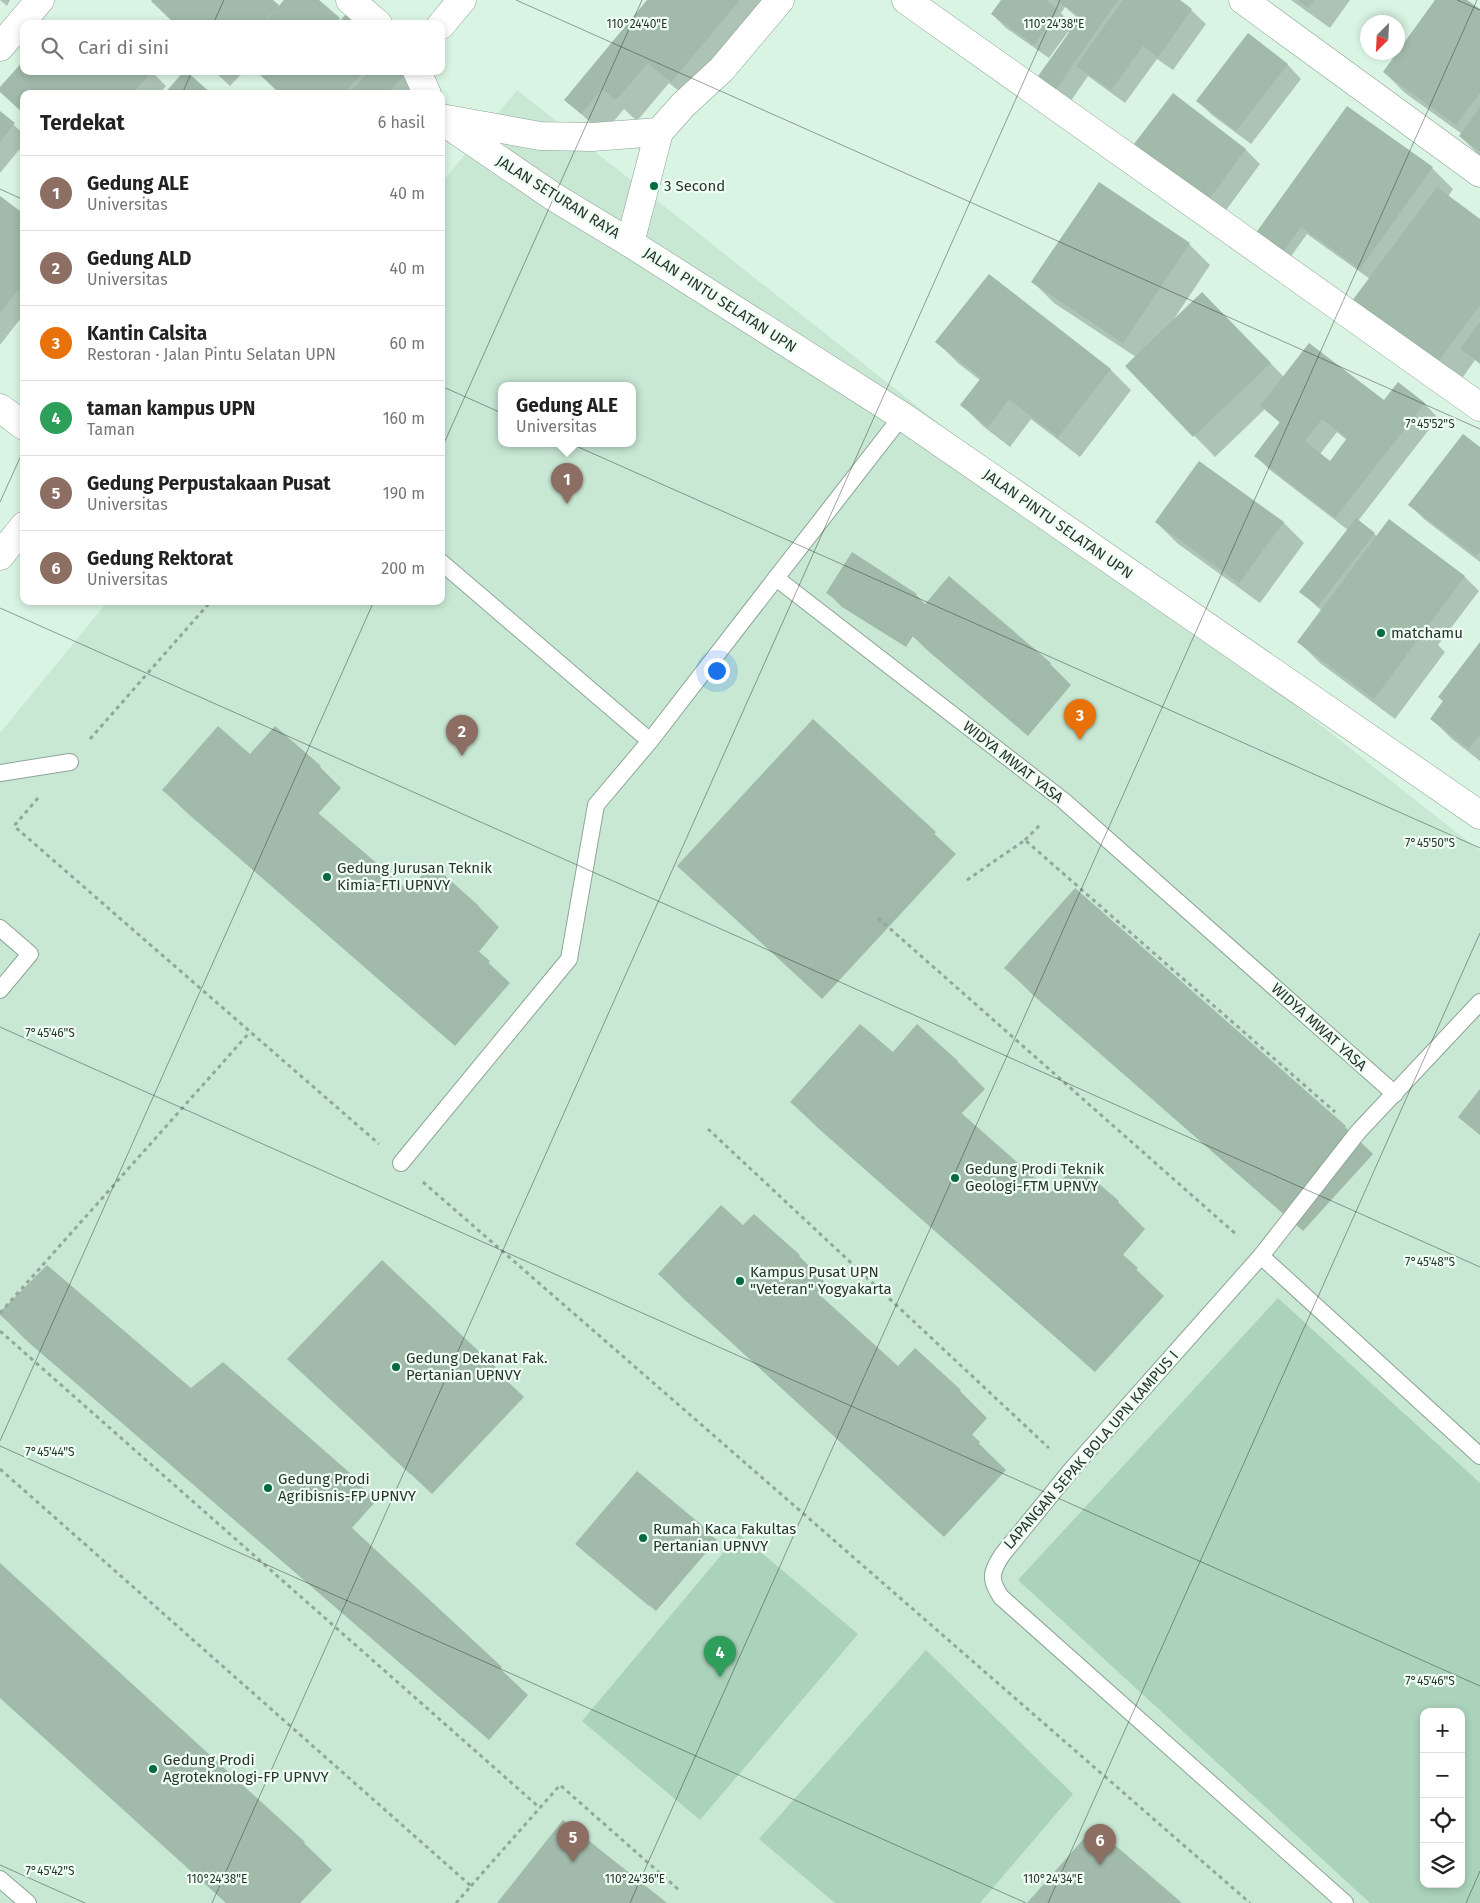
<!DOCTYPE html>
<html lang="id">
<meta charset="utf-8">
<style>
:root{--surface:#fff;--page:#f2f2f2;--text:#222;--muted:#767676;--line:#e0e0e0;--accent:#d93025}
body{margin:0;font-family:"Fira Sans",sans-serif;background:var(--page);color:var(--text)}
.controls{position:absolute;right:15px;bottom:15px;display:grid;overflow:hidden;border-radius:10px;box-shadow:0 2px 8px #0003}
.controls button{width:45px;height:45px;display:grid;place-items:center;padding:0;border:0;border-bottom:1px solid var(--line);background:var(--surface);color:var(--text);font:25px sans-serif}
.compass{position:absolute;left:1360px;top:15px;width:45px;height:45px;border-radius:50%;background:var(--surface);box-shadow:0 2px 8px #0003;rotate:204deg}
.you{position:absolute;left:716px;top:670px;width:18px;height:18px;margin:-12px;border:4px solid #fff;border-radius:50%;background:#1a73e8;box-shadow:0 0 0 8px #1a73e833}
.badge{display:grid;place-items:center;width:32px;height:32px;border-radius:50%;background:var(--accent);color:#fff;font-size:16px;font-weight:700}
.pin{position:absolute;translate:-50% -41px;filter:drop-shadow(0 1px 2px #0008)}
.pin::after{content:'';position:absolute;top:26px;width:18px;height:15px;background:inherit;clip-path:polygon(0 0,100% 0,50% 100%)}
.popup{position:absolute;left:498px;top:382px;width:138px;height:65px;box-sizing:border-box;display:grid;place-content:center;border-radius:10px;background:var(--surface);filter:drop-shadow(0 1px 4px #0005);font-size:16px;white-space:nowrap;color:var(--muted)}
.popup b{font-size:19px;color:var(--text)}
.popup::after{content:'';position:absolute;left:50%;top:100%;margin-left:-10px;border:10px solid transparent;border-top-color:var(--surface)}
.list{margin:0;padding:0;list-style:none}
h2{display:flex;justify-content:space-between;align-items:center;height:65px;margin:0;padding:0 20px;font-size:21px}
h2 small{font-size:16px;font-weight:400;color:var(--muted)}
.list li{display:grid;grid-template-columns:32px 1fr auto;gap:15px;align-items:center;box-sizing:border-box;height:75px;padding:0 20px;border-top:1px solid var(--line)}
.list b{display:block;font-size:19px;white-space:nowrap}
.list p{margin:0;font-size:16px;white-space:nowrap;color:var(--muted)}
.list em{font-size:16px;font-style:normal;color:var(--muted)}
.icon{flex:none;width:28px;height:28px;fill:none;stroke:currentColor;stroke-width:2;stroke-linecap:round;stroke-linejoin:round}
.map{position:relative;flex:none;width:1480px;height:1903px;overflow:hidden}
.search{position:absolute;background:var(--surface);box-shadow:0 2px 8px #0003;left:20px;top:20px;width:425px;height:55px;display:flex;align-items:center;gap:12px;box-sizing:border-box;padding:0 18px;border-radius:10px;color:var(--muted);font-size:19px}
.panel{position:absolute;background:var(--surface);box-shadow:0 2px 8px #0003;left:20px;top:90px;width:425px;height:515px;border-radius:10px}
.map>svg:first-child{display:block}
.built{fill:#c8e8d4;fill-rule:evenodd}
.green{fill:#abd2ba;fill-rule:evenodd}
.shadow{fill:#0003;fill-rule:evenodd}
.building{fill:#a1baaa;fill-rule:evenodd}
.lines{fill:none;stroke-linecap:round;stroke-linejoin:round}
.service-casing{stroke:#8ca495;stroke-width:18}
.minor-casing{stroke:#8ca495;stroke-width:29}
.tertiary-casing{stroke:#8ca495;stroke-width:29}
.secondary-casing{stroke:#8ca495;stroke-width:29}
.path{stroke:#93a79a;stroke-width:3;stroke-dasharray:4 4;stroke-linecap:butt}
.service{stroke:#fff;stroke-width:16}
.minor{stroke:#fff;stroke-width:28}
.tertiary{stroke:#fff;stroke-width:28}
.secondary{stroke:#fff;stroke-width:28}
.ticks{fill:none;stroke:#2a342d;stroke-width:1;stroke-opacity:0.45}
.poi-dot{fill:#046a40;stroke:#eefef4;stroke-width:2}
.labels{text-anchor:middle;stroke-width:4.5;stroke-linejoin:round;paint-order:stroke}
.poi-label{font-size:15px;fill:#2a342d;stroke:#eefef4;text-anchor:start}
.street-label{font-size:15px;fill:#2a342d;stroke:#eefef4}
.ticks-label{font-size:12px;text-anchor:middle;fill:#2a342d;stroke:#eefef4;stroke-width:4.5;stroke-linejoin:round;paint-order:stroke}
</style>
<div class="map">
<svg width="1480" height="1903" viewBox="0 0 1480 1903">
<rect width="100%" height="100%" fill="#d9f4e3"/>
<path class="built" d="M517,90L1480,851V1903H0V733L108,601H441V184ZM502,385H632V443H502ZM1424,1712H1461V1884H1424Z"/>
<g class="green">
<path d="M1278,1298L1480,1483V1903H1370L1018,1580ZM1424,1712H1461V1884H1424Z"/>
<polygon points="739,1534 858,1634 700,1820 582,1721"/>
<polygon points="926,1650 1073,1794 980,1903 835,1903 759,1839"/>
</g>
<g class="shadow">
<polygon points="0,0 10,0 7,6"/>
<polygon points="154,0 272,0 279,7 286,0 318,0 341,21 358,24 176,24"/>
<polygon points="649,0 770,0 693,102 669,83 637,121 624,109 603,134 566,100"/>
<path d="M1002,0H1178L1191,10L1206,24L1173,70L1157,59L1125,103L1088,76L1068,105L1052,93L1070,33L1068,32L1049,58L1006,28L992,14ZM1065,7L1079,19L1074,27L1061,13Z"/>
<polygon points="1291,0 1350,0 1330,28"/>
<polygon points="1437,0 1465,0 1480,11 1480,156 1460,136 1462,134 1405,93 1384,72"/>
<polygon points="1287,64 1301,79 1251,144 1212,115 1198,101"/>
<polygon points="24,71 151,71 166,86 159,94 24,94 0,91"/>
<polygon points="214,71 244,71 230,86"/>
<polygon points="256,71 398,71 417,91 414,94 275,94 277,90"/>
<polygon points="1173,95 1246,150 1260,164 1224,213 1150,158 1136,144"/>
<polygon points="1347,107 1432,168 1453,189 1448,197 1480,221 1480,364 1475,360 1458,384 1375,322 1370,279 1307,234 1284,266 1259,248"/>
<polygon points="0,113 24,134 24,144 0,173"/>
<path d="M1099,184L1189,244L1210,265L1174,319L1223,315L1284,377L1384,402L1424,403L1438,418L1358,521L1378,537L1389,521L1465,577L1479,591L1438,645L1445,652L1395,719L1320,663L1299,642L1322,611L1301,592L1348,530L1270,470L1256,456L1281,424L1265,409L1215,457L1127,366L1136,357L1054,303L1033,282ZM1337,432L1347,440L1330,463L1320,454Z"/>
<polygon points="0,198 24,216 24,314 0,345"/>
<polygon points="937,342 1110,369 1131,390 1080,457 1031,419 1010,447 983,426 962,405 981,381 958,363"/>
<polygon points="1480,449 1480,562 1424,519 1410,505"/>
<polygon points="1156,522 1283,522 1304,543 1260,603 1177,543"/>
<polygon points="949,578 1050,664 1071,685 1028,736 927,650 913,636 906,647 842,607 828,593 916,595 926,605"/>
<polygon points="1480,645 1480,761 1452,739 1431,718 1444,702"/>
<polygon points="813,721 956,854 822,999 679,866"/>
<polygon points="250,756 320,767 341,788 318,814 408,892 478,906 499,927 478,953 510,983 455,1046 185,811 164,790"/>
<polygon points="1006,968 1345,1127 1373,1154 1303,1231 1033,995"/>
<polygon points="917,1026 958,1062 985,1089 961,1114 1051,1193 1118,1202 1145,1229 1122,1256 1164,1296 1095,1372 819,1129 791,1102 893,1054"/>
<polygon points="743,1227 799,1256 826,1283 816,1294 898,1368 960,1391 987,1418 971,1436 1006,1470 944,1537 686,1301 659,1274"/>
<polygon points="382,1261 524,1397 432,1494 310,1380"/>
<polygon points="0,1314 191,1390 349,1474 376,1501 351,1529 528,1695 489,1740 27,1341"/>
<polygon points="710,1534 717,1540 656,1611 584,1551"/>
<polygon points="0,1564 304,1843 332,1870 300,1903 226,1903 0,1698"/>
</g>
<g class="building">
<polygon points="152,0 273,0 279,5 261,24 175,24 151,1"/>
<polygon points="284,0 319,0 340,18 335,24 263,24"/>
<polygon points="647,0 740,0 671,82 648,63 616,100 602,89 581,114 564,100"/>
<polygon points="1001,0 1046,0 1059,10 1034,45 991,14"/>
<polygon points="1056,0 1118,0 1054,92 1036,79 1080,17"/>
<polygon points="1123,0 1180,0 1192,9 1158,57 1143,46 1111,90 1076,66"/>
<polygon points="1298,0 1314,0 1308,8"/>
<polygon points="1435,0 1467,0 1480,9 1480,93 1456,125 1383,72"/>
<polygon points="347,13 359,24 337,24"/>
<polygon points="1248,33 1288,64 1236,131 1196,101"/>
<polygon points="24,60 24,71 152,71 132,94 24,94 24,114 0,92 0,87"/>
<polygon points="184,71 186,71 212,94 164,94"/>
<polygon points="256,71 364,71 343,94 273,94 276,90"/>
<polygon points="370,71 400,71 404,76 386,94 348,94"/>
<polygon points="1173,93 1246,149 1209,199 1134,144"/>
<polygon points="1347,106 1433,167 1360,269 1301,227 1277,260 1250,241"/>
<polygon points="1480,107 1480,152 1459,136"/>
<polygon points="0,111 15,123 0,142"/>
<polygon points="1099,182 1190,243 1123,343 1031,282"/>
<polygon points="1437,187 1480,219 1480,305 1437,363 1352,301"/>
<polygon points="0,196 24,214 24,294 18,290 0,313"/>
<polygon points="989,274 1111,369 1058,437 1009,399 988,427 960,405 981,378 935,342"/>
<polygon points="1202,292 1271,363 1193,437 1125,366"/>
<polygon points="1480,322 1480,363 1460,349"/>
<path d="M1309,343L1384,400L1398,382L1425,403L1335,518L1254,456L1280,422L1260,406ZM1322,419L1347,438L1330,461L1305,441Z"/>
<polygon points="1463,434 1480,447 1480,551 1476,556 1408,505"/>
<polygon points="1199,461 1284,522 1239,583 1155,522"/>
<polygon points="1356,518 1375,533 1318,606 1299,592"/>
<polygon points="1389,519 1465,576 1374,699 1297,642"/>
<polygon points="852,552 917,594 891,634 826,593"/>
<polygon points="949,576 1051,663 1007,716 904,629"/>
<polygon points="1480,642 1480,734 1469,749 1430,719 1443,701 1438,697"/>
<polygon points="813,719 936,832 801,979 677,866"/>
<polygon points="218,726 250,754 275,726 321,766 296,794 408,890 432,864 479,906 456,932 490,961 434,1026 162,790"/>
<polygon points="1075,888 1346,1126 1276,1205 1004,968"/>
<polygon points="860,1024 893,1052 917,1024 958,1061 933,1088 1051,1192 1076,1164 1119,1201 1094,1229 1138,1268 1068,1346 790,1102"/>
<polygon points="1480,1089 1480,1135 1458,1117"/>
<polygon points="721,1205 743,1225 754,1214 800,1255 789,1267 898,1366 915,1348 961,1390 944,1409 980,1442 916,1510 658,1274"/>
<polygon points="382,1260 504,1375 410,1474 287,1359"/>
<polygon points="47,1265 191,1388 223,1362 350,1473 324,1502 502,1667 461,1713 0,1315 0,1312"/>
<polygon points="637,1471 711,1533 649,1606 575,1544"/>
<polygon points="0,1563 305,1842 248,1903 227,1903 0,1697"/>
<polygon points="563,1820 667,1903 497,1903"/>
<polygon points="1094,1827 1182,1903 1027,1903"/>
</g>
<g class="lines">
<defs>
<g id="service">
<polyline points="776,578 902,416"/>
<polyline points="650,741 776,578 1064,801 1395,1094"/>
<polyline points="0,773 70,762"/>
<polyline points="0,928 30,954 0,990"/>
<polyline points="401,1163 569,959 596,805 650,741 441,562"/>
<polyline points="1261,1256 1480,1456"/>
<polyline points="0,1879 28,1903"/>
<path d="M1345,1903L1001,1597C989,1579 991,1572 1002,1555L1072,1469L1261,1256L1358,1132L1480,1002"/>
</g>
<g id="minor">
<polyline points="350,0 378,24"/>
<polyline points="906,0 1480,407"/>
<polyline points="1243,0 1480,173"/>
<polyline points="441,25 462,0"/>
<polyline points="0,47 40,0"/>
<polyline points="417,71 427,94"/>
<polyline points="0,408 24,426"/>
</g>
<polyline id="tertiary" points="630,243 902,416 1480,815"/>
<g id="secondary">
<polyline points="441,118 540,136 592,137 659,132 630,243 554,197 441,120"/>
<polyline points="659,132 683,105 722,69 780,0"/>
<polyline points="0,556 24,526"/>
</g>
</defs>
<use href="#service" class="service-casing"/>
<use href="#minor" class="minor-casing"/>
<use href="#tertiary" class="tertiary-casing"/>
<use href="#secondary" class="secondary-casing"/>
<g class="path">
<polyline points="90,739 211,601"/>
<polyline points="38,798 14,826 379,1144"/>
<polyline points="1025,840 1042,823"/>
<polyline points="967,880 1025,840 1335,1112"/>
<polyline points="878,918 1238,1236"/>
<polyline points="708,1129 1049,1448"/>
<polyline points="423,1182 1250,1903"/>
<polyline points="0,1313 250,1032"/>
<polyline points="0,1331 540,1808"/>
<polyline points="0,1469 471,1886 456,1903"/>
<polyline points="471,1886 560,1785 679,1890"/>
</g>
<use href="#service" class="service"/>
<use href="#minor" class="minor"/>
<use href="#tertiary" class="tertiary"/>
<use href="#secondary" class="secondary"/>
</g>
<path class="ticks" d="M516,0L1480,429M1457,0L1480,10M213,24L224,0M182,94L192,71M0,189L24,200M441,386L1480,848M441,450L642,0M0,502L24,449M0,608L1480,1267M0,1027L1480,1686M0,1441L374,601M0,1446L1026,1903M0,1865L85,1903M212,1903L1060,0M630,1903L1477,0M1048,1903L1480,933M1466,1903L1480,1871"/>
<g class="poi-dot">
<circle cx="654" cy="186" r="5"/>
<circle cx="1381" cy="633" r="5"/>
<circle cx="327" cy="877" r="5"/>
<circle cx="955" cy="1178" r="5"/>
<circle cx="740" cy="1281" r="5"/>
<circle cx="396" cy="1367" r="5"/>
<circle cx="268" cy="1488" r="5"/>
<circle cx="643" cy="1538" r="5"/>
<circle cx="153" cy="1769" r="5"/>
</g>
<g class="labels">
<g class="poi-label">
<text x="664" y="191">3 Second</text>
<text x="1391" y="638">matchamu</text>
<text x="337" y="873">Gedung Jurusan Teknik<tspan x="337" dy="17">Kimia-FTI UPNVY</tspan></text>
<text x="965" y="1174">Gedung Prodi Teknik<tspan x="965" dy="17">Geologi-FTM UPNVY</tspan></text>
<text x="750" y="1277">Kampus Pusat UPN<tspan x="750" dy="17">"Veteran" Yogyakarta</tspan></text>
<text x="406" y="1363">Gedung Dekanat Fak.<tspan x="406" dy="17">Pertanian UPNVY</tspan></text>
<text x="278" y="1484">Gedung Prodi<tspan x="278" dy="17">Agribisnis-FP UPNVY</tspan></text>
<text x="653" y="1534">Rumah Kaca Fakultas<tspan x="653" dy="17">Pertanian UPNVY</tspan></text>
<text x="163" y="1765">Gedung Prodi<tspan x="163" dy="17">Agroteknologi-FP UPNVY</tspan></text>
</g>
<g class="street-label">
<text transform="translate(558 197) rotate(32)" y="5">JALAN SETURAN RAYA</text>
<text transform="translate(720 300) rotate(33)" y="5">JALAN PINTU SELATAN UPN</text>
<text transform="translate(1058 524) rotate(35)" y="5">JALAN PINTU SELATAN UPN</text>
<text transform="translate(1013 762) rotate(38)" y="5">WIDYA MWAT YASA</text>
<text transform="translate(1319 1027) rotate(42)" y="5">WIDYA MWAT YASA</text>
<text transform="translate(1091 1450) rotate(-49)" y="5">LAPANGAN SEPAK BOLA UPN KAMPUS I</text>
</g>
</g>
<g class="ticks-label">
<text x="637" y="28">110°24'40"E</text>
<text x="1054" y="28">110°24'38"E</text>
<text x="1430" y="428">7°45'52"S</text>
<text x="1430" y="847">7°45'50"S</text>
<text x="50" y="1037">7°45'46"S</text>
<text x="1430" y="1266">7°45'48"S</text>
<text x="50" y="1456">7°45'44"S</text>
<text x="1430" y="1685">7°45'46"S</text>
<text x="50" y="1875">7°45'42"S</text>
<text x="217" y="1883">110°24'38"E</text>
<text x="635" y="1883">110°24'36"E</text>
<text x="1053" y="1883">110°24'34"E</text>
</g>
</svg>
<div class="controls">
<button>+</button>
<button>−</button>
<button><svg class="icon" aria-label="locate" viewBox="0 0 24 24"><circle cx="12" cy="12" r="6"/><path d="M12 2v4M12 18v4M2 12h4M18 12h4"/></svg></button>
<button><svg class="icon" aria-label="layers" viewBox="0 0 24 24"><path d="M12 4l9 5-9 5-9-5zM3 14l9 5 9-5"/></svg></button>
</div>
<svg class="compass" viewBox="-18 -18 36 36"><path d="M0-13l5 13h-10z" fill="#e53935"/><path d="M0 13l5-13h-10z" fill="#767676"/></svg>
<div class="you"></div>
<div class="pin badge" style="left:567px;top:504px;background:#8d6e63">1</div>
<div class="popup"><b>Gedung ALE</b>Universitas</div>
<div class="pin badge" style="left:462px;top:756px;background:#8d6e63">2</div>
<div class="pin badge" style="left:1080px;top:740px;background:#e8710a">3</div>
<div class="pin badge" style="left:720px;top:1677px;background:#2e9e5b">4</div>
<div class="pin badge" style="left:573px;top:1862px;background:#8d6e63">5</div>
<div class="pin badge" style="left:1100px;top:1865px;background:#8d6e63">6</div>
<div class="search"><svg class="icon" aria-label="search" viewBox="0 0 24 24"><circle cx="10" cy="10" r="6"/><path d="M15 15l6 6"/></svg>Cari di sini</div>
<section class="panel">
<h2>Terdekat<small>6 hasil</small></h2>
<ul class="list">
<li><span class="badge" style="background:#8d6e63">1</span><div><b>Gedung ALE</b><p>Universitas</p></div><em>40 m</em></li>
<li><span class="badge" style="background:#8d6e63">2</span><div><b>Gedung ALD</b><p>Universitas</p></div><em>40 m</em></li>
<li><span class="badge" style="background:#e8710a">3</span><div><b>Kantin Calsita</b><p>Restoran · Jalan Pintu Selatan UPN</p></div><em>60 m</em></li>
<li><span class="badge" style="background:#2e9e5b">4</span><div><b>taman kampus UPN</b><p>Taman</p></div><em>160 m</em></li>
<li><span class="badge" style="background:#8d6e63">5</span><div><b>Gedung Perpustakaan Pusat</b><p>Universitas</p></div><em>190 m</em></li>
<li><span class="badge" style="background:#8d6e63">6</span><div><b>Gedung Rektorat</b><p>Universitas</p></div><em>200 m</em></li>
</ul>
</section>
</div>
